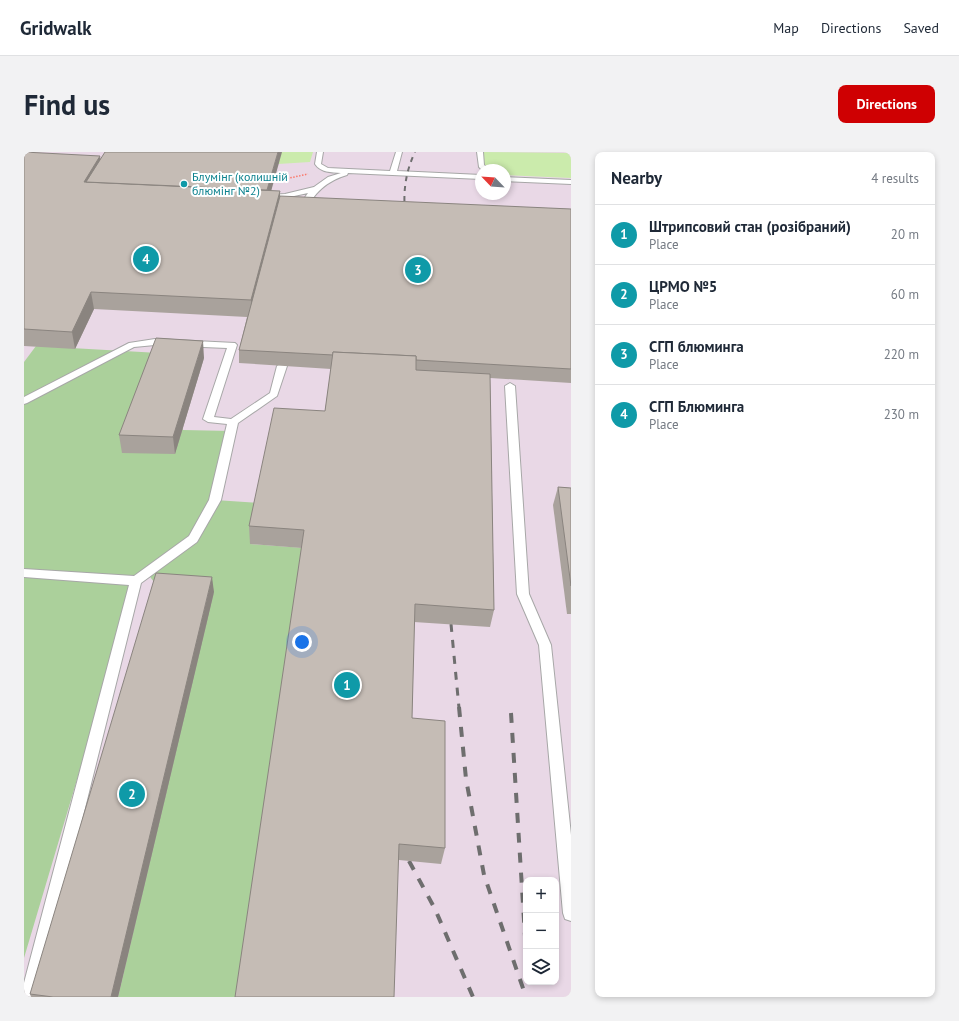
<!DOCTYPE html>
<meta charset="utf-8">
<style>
:root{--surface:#fff;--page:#f2f2f3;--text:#1f2937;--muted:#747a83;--line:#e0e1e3;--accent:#cf0002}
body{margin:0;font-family:"PT Sans",sans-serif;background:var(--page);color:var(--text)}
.controls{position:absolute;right:12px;bottom:12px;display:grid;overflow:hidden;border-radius:8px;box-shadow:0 2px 6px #0003}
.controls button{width:36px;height:36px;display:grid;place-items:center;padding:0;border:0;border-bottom:1px solid var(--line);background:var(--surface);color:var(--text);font:20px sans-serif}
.compass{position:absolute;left:451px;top:12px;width:36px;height:36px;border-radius:50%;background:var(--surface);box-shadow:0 2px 6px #0003;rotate:295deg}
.you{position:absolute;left:278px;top:490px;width:14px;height:14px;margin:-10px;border:3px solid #fff;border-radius:50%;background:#1a73e8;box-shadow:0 0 0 6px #1a73e833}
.badge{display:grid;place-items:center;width:26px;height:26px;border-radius:50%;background:var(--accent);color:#fff;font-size:13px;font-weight:700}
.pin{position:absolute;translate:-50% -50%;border:2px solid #fff;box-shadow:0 1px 4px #0006}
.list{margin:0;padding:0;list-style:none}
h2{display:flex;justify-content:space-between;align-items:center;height:52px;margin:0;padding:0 16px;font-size:17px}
h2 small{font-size:13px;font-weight:400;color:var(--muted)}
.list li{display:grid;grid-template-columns:26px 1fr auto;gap:12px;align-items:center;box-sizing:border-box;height:60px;padding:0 16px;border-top:1px solid var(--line)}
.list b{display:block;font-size:15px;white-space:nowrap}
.list p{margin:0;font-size:13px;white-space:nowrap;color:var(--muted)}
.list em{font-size:13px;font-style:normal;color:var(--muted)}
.icon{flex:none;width:22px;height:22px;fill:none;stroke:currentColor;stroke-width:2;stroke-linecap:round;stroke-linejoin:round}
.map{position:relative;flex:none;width:547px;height:845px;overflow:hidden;border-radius:8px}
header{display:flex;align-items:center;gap:24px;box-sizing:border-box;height:56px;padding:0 20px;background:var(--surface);border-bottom:1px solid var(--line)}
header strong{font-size:19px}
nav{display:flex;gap:22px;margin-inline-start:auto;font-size:14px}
.intro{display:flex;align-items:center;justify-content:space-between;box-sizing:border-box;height:96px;padding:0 24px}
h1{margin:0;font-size:28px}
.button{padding:10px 18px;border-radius:8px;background:var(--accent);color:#fff;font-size:14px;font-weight:700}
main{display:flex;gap:24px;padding:0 24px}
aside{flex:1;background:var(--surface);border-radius:8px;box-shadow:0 2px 6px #0003}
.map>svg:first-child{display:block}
.industrial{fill:#e9d8e6;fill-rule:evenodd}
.grass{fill:#cbebac}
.forest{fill:#abd09b}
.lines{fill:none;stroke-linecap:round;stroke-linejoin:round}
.lane-casing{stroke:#a7a7a7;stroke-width:2}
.path{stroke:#fb7a6d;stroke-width:1.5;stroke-dasharray:1.5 1.5;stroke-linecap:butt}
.lane{fill:#fff;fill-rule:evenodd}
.rail-far2{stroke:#6e6e6e;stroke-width:2;stroke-dasharray:5 5;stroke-linecap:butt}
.rail-far1{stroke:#6e6e6e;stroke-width:3;stroke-dasharray:8 8;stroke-linecap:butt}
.rail{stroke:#6e6e6e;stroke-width:4;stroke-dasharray:10 10;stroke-linecap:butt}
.wall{fill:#a9a29c}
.shaded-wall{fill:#8a847f}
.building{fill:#c5bcb5;stroke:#8a847f}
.culture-dot{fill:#0f9aa8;stroke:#fff;stroke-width:1.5}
.labels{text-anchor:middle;stroke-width:4;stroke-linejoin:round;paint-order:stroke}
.far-culture-label{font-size:12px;fill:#0d838f;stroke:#fff;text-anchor:start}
</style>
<header>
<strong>Gridwalk</strong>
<nav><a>Map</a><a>Directions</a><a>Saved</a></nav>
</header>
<div class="intro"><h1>Find us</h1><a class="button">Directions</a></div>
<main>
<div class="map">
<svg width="547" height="845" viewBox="0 0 547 845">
<rect width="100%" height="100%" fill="#f0ede6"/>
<path class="industrial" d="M0,0H547V845H0ZM457,18H481V42H457ZM502,728H532V830H502Z"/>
<g class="grass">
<polygon points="257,0 289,0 286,10 254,12"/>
<polygon points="456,0 547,1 547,26 481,23 481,18 463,18 457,14"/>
</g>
<polygon class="forest" points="12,194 135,201 159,278 207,279 191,348 234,351 226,392 280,396 215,845 94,845 189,440 134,435 123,421 112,429 0,806 0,210"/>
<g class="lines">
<defs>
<g id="lane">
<path d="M293,0H299L297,12L304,16L366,19L372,0H378L373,19L457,23V27L324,21L323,23C302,29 291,41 280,59H274L273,57L284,41L261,46L243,47L242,45L246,43L261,42L290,35L304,25L317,21C307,20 297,21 291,12Z"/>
<polygon points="453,0 459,0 460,13 467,18 458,18 455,15"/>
<polygon points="481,25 547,28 547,32 481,29"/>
<polygon points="131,187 211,191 213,193 190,265 207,267 246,241 253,214 258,211 263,214 253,244 214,271 197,348 173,390 117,431 14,845 0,845 0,831 105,433 0,425 0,417 110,424 165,384 185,348 203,272 184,270 179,267 203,196 131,193 110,195 3,251 0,252 0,245 105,191"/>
<polygon points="486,231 491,234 505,442 527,493 547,683 547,769 541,767 539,761 515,493 493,442 481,234"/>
</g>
</defs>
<use href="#lane" class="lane-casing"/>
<polyline class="path" points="258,25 261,27 284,22"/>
<use href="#lane" class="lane"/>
<path class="rail-far2" d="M381,59C379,38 382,19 391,0"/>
<polyline class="rail-far1" points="427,472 435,556"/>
<g class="rail">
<polyline points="435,555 442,627 460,723 502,845"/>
<polyline points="487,561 502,800"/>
<polyline points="385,709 411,757 449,845"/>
</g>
</g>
<g class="wall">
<polygon points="0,0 77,7 247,39 256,39 256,46 547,57 547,231 466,226 470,458 466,475 390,470 388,566 421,696 417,712 375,708 278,396 226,392 225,374 301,259 307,217 215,211 215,198 223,165 70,157 51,197 0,194"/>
<polygon points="180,206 151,302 98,301 95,283"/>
<polygon points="534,335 547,336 547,462 543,462 529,353"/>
<polygon points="190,440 94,845 7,845 6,842"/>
</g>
<g class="shaded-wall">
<polygon points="254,0 258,0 243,54 242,41"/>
<polygon points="76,4 79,19 70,33 60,30"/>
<polygon points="256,39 256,54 228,165 227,148"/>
<polygon points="67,140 70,157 51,197 48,180"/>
<polygon points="179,189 180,206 151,302 149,285"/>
<polygon points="188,425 190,440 94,845 87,845"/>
</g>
<g class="building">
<polygon points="0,0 76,4 60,30 256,39 227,148 67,140 48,180 0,177"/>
<polygon points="81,0 254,0 243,38 62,30"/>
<polygon points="256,44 547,57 547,217 392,208 392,204 309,200 309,203 215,198"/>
<polygon points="132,186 179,189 149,285 95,283"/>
<polygon points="309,200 392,204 392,218 466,222 470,458 391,452 388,566 421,569 421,696 375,692 370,845 211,845 280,378 225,374 250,256 301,259"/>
<polygon points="534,335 547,336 547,434"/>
<polygon points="132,421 188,425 87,845 29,845 6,842"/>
</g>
<circle class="culture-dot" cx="160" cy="32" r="4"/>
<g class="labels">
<g class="far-culture-label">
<text x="168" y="29">Блумінг (колишній<tspan x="168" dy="14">блюмінг №2)</tspan></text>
</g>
</g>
</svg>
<div class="controls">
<button>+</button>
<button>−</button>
<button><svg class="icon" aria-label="layers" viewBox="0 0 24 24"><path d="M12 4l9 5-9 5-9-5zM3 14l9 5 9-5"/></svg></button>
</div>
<svg class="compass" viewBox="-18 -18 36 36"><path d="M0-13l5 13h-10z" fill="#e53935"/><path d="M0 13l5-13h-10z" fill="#747a83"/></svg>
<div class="you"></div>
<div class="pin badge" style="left:323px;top:533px;background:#0f9aa8">1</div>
<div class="pin badge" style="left:108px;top:642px;background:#0f9aa8">2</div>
<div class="pin badge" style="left:394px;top:118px;background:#0f9aa8">3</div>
<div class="pin badge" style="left:122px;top:107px;background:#0f9aa8">4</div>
</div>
<aside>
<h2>Nearby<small>4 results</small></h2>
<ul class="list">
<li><span class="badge" style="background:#0f9aa8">1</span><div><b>Штрипсовий стан (розібраний)</b><p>Place</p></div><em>20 m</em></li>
<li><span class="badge" style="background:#0f9aa8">2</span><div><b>ЦРМО №5</b><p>Place</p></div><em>60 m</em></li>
<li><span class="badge" style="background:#0f9aa8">3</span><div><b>СГП блюминга</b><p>Place</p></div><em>220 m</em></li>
<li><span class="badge" style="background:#0f9aa8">4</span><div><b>СГП Блюминга</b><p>Place</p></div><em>230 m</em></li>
</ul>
</aside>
</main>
